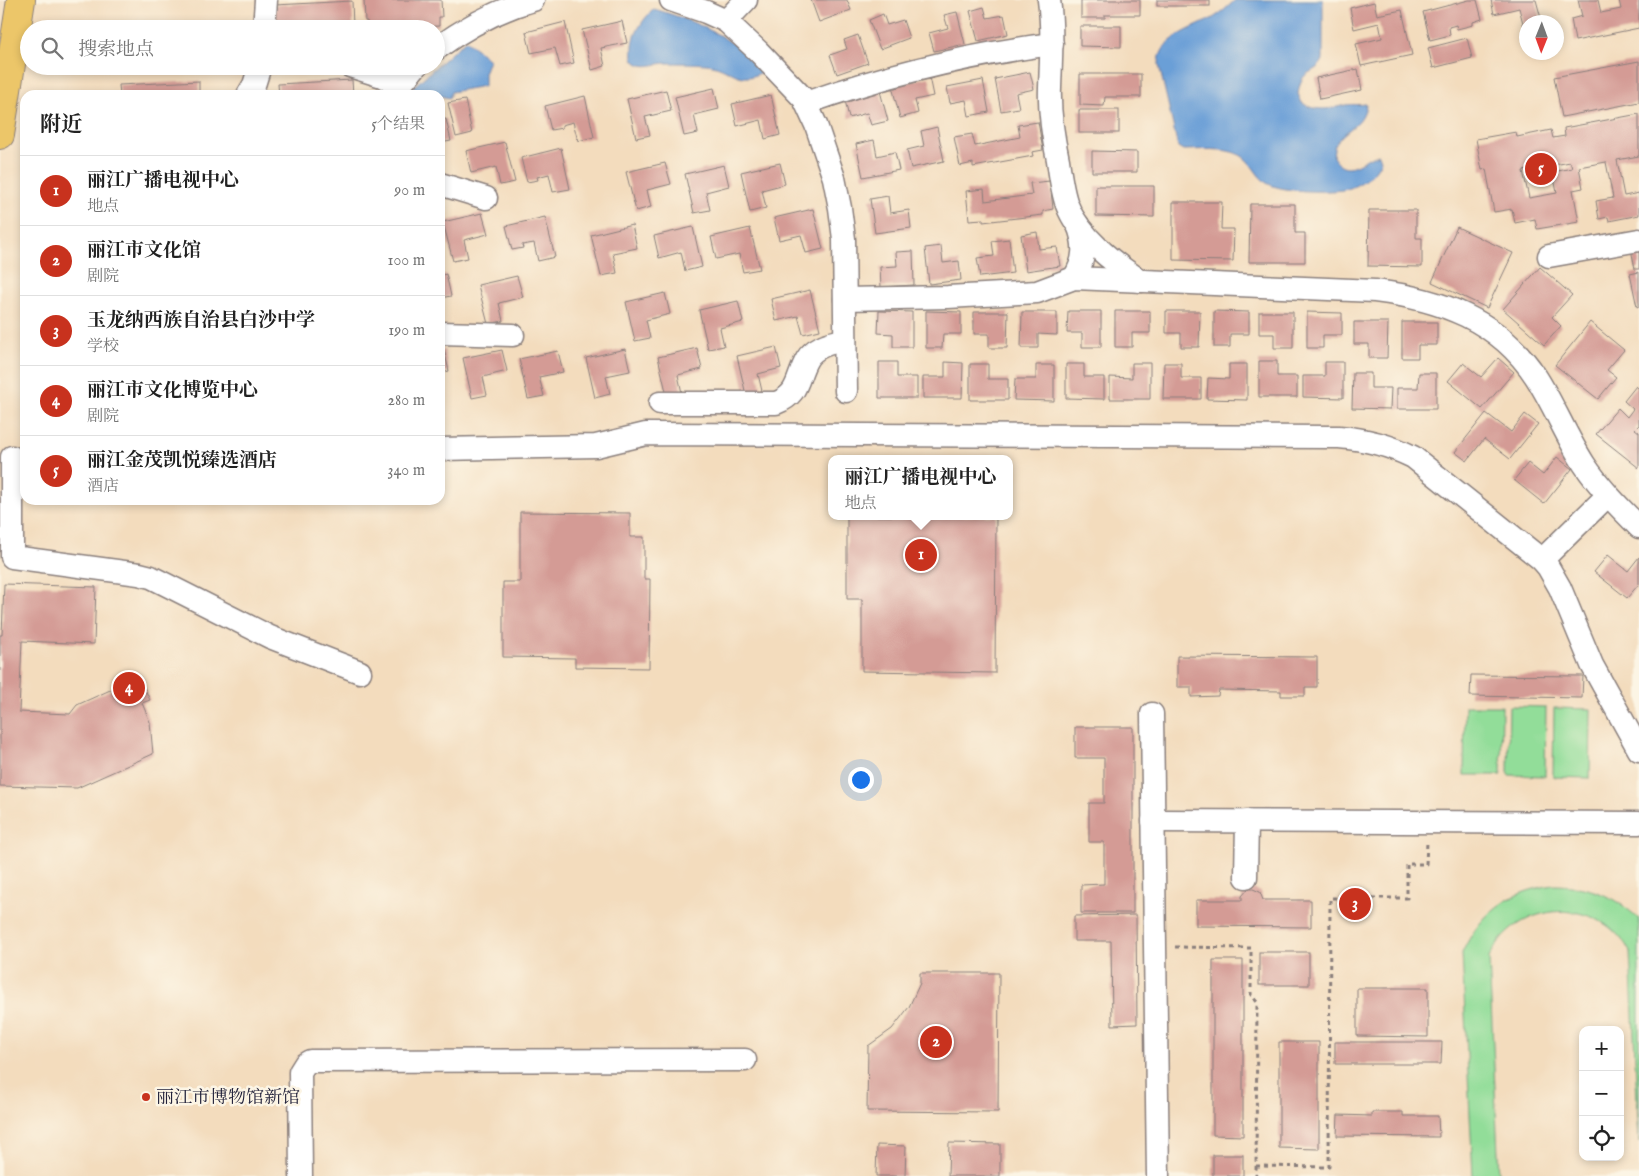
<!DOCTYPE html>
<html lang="zh">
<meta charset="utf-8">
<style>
:root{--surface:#fff;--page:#f2f2f2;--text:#222;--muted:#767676;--line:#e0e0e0;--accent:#c8321e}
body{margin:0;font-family:"IM FELL English","Noto Serif SC",serif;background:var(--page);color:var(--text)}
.controls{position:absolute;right:15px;bottom:15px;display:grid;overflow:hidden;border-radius:10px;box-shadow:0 2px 8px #0003}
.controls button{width:45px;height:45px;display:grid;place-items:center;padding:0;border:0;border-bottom:1px solid var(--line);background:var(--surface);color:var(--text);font:25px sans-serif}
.compass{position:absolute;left:1519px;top:15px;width:45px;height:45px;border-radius:50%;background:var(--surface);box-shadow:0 2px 8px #0003;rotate:181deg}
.you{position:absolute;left:860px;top:779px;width:18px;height:18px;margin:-12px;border:4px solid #fff;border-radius:50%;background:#1a73e8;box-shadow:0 0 0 8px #1a73e833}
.badge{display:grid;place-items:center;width:32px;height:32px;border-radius:50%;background:var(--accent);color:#fff;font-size:16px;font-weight:700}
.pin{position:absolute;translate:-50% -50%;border:2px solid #fff;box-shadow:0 1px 5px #0006}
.popup{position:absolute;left:828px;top:455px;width:185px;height:65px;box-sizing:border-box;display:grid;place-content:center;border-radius:10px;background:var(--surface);filter:drop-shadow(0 1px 4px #0005);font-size:16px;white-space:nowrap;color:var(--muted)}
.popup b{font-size:19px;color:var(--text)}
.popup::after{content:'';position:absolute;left:50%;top:100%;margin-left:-10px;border:10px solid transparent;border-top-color:var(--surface)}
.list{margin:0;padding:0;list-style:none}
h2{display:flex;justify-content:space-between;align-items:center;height:65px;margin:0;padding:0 20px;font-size:21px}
h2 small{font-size:16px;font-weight:400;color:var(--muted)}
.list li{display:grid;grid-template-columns:32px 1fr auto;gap:15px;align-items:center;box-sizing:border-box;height:70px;padding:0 20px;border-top:1px solid var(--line)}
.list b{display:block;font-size:19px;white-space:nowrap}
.list p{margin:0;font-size:16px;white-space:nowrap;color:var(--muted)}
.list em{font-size:16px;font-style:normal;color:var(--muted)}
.icon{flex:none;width:28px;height:28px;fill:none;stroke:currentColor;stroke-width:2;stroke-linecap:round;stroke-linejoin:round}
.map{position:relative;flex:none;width:1639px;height:1176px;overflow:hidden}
.search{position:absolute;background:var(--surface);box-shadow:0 2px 8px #0003;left:20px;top:20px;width:425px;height:55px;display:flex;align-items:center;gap:12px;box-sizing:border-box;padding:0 18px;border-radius:28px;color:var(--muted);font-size:19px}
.panel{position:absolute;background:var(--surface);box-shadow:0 2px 8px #0003;left:20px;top:90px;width:425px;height:415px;border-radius:15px}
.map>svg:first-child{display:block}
.green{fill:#92dd99;stroke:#5a806a}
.water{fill:#6a9fd7;stroke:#466089}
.building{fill:#d49b95;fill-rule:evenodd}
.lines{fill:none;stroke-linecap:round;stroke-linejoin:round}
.minor-casing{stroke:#8a7f7c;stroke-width:25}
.highway-casing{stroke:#8a7f7c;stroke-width:30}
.path{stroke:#8a7f7c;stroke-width:3;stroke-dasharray:4 4;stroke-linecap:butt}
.minor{stroke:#fff;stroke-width:22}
.highway{stroke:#ecc669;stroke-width:28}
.poi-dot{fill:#c8321e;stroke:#fcf5e5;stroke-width:2}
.labels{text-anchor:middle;stroke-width:5;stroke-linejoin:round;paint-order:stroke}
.poi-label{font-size:18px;fill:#22223b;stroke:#fcf5e5;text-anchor:start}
</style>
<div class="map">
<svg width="1639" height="1176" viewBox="0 0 1639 1176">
<rect width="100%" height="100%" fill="#fcf5e5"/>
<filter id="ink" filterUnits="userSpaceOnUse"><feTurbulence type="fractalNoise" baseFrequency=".02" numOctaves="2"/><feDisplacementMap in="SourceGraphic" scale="10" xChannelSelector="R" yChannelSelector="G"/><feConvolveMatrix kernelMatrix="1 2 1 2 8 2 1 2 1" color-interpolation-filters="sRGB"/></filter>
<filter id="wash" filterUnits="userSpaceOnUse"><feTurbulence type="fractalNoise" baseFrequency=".0096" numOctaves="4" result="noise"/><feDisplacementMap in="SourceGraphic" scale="20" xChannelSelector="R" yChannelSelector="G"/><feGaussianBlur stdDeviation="1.12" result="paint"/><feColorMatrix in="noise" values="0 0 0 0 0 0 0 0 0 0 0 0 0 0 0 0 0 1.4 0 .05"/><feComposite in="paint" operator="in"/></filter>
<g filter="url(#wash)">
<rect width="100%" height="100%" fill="#f3dcbd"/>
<g class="green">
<polygon points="1465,706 1502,706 1501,775 1464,775"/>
<polygon points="1509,706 1546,707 1545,776 1508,775"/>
<polygon points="1554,708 1591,709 1590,778 1553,777"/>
<path d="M1553,885C1587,885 1614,895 1639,919V1142L1630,952C1599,894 1516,900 1489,958L1499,1176H1473L1462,953C1481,912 1508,892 1553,885Z"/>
</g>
<g class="water">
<path d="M1235,0H1323V60C1315,76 1301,67 1298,94L1302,103C1317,112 1330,109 1345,105C1352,104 1359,105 1366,104C1364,126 1343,129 1335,145C1333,149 1334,153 1333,157C1348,179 1361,158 1379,154L1381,160C1377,174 1358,187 1343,190C1326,192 1277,193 1264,181C1255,173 1251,161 1240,155C1224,147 1200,150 1183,150L1178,147L1159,65C1158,38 1193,29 1213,18C1221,13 1228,7 1235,0Z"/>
<path d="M654,9C682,17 708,27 732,43C744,50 755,60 766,69C739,89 732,66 706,64C693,63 680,63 667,63C658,63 645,69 637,63C631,60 633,51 633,45C635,31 643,19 654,9Z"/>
<polygon points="466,40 489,60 484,73 484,86 451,92 449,98 440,96 440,95 421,94 404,95"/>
</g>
<g id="blocks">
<g class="building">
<polygon points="364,0 441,0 442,17 439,17 439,26 368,29 367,21 365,21"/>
<polygon points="811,0 847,0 851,10 819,22"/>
<polygon points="1081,0 1140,0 1140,15 1105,15 1105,18 1081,18"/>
<rect x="1157" y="0" width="53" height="6"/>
<polygon points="1469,0 1477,0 1482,19 1473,22 1473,25 1457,29 1456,25 1449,27 1450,35 1430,40 1423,12"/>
<polygon points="1491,0 1536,0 1542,22 1526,22 1526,26 1524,27 1519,8 1494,14"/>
<polygon points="1578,0 1598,0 1601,13 1621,9 1619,0 1639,0 1639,28 1575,41 1571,19 1582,16"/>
<polygon points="352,1 353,26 350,26 350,29 276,29 275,5"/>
<polygon points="1374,2 1377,15 1402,10 1412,55 1361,66 1356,44 1382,38 1379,23 1354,29 1350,8"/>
<polygon points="984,7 987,18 1004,15 1008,34 978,41 970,11"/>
<polygon points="957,12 965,44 934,51 929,33 948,28 944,15"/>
<polygon points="883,14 887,25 903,20 909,38 880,49 869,20"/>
<polygon points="622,21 627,43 601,48 605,66 592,70 582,30"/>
<polygon points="565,22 574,63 560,66 555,48 531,53 526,32"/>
<polygon points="1080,26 1121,26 1121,47 1080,46"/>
<polygon points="858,35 868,63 837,74 830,55 847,49 844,40"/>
<polygon points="1467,38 1472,58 1433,68 1428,48"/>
<polygon points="1639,61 1639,102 1562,117 1554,77"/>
<polygon points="1358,69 1362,90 1320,99 1316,78"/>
<polygon points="1030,72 1034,89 1016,93 1019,108 1001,111 995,79"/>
<polygon points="1080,74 1141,74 1141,97 1105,97 1104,106 1080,105"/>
<polygon points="929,77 933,96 915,100 918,113 900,118 892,86"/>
<polygon points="352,80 353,95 279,95 278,84"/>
<polygon points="983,80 989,112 969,116 966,100 950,103 947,87"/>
<polygon points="199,81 199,95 120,95 119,85"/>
<polygon points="714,88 719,109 694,115 698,133 684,136 675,97"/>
<polygon points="666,90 671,111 645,117 650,135 636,138 627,99"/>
<polygon points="880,91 888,121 871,125 867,113 849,118 845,100"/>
<polygon points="771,95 780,135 765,139 761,120 737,126 732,104"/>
<polygon points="585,96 594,137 578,141 573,122 562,125 562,128 551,130 545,106"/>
<polygon points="465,100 472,133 456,137 448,103"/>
<rect x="1079" y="110" width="40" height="23"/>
<path d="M1639,114V156L1617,160L1624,196L1639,193V215L1609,221L1608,217L1599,219L1596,201L1613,198L1606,162L1579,167L1583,188L1573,190L1579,222L1537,229L1535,219L1515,223L1512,209L1494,212L1486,169L1482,170L1476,139L1516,132L1517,137L1551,130L1553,138L1565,136L1564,128ZM1570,162L1572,168L1553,172L1557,193L1529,198L1523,171Z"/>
<polygon points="446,119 451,141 440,143 440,120"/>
<polygon points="1038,122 1043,150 1032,152 1033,156 973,167 973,163 960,166 954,137 972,134 975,146 1020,137 1018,125"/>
<polygon points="937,127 944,161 911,168 907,150 924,146 921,131"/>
<polygon points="874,140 877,156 895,152 899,170 863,177 856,144"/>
<polygon points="505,142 515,182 500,185 496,167 471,173 466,151"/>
<polygon points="561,148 570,189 553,192 549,174 537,177 538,180 527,182 521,158"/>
<polygon points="1092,151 1137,152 1137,172 1092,172"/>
<polygon points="665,163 671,184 647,190 651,207 636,211 626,172"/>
<polygon points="780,163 785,184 762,190 766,208 750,212 741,172"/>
<polygon points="724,165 729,186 706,192 710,210 694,213 685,174"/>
<polygon points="1050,181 1053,209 1043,211 1043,215 983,222 983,219 969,220 966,191 984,189 985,201 1032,195 1030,183"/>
<polygon points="1096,186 1154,186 1154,217 1096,216"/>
<polygon points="888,196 890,213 909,210 911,228 875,233 870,199"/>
<polygon points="1173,202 1222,202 1221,229 1234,229 1233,261 1173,260"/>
<polygon points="1250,204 1295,204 1295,233 1305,233 1305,262 1249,262"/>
<polygon points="813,209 823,249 806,253 801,235 779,240 774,218"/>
<polygon points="1369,210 1416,210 1416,238 1422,238 1422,267 1368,266"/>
<polygon points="482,213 488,234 464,240 468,258 453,261 443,222"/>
<polygon points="545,217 555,257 538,261 534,243 522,245 523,248 512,250 506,226"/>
<polygon points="632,225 637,248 613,253 617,273 601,276 591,235"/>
<polygon points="693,227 702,267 685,271 681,252 659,258 654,236"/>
<polygon points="1457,227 1513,253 1487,308 1432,282"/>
<polygon points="750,228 760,269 743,272 739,254 716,259 711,237"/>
<polygon points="1037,232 1039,249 1057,247 1060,266 1026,271 1021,235"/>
<polygon points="1009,239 1013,273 980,277 977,258 994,256 992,241"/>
<polygon points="941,246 943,263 959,261 961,280 929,284 925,248"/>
<polygon points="1639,247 1639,269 1635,269 1631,249"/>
<polygon points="913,251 914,285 881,287 880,267 897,266 896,252"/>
<polygon points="1540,267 1572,295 1552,317 1561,326 1544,345 1503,309"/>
<polygon points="1639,272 1639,306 1637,307 1630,274"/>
<polygon points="446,274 451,296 440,298 440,276"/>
<polygon points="517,276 523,297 499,303 503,321 488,324 478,285"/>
<polygon points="810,290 820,330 803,334 798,316 776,321 771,299"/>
<polygon points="665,293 670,314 646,320 650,338 635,341 626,302"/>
<polygon points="738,301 743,322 720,328 724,346 708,349 699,310"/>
<polygon points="879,311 912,312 912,347 893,347 893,334 878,333"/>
<polygon points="926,311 961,312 961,334 943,334 942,348 926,348"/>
<polygon points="1068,311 1101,311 1101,347 1082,347 1082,333 1067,333"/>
<polygon points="1115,311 1150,311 1150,333 1132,333 1132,347 1115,347"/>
<polygon points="1166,311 1200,311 1199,347 1181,347 1181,333 1166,333"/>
<polygon points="1214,311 1249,312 1249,334 1230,334 1230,347 1214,347"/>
<polygon points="974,312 1008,312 1007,348 989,348 989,334 974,334"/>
<polygon points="1022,312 1057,312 1057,335 1038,334 1038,348 1021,348"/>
<polygon points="1259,312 1293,312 1293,348 1274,348 1274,334 1259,334"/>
<polygon points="1307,312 1342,313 1342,335 1323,335 1323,348 1307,348"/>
<polygon points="1354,322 1388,322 1387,358 1369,358 1369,344 1354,344"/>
<polygon points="1402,322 1437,322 1437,345 1418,345 1418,358 1402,358"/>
<polygon points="1590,322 1624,350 1607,370 1616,377 1598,399 1555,365"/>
<polygon points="776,347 781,368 758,374 762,391 746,395 737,356"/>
<polygon points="697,348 702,369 678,375 682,393 667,396 658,357"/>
<polygon points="625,349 630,371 606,376 610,394 595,398 586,358"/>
<polygon points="444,350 449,371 440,374 440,351"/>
<polygon points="502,350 507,371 483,377 487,395 472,398 463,358"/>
<polygon points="558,351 563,372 539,377 544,396 528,399 519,359"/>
<polygon points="1498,358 1514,372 1482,409 1448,381 1463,363 1481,377"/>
<polygon points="1259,361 1277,361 1277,376 1297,376 1297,397 1259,397"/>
<polygon points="879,362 897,362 897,377 917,377 917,398 879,398"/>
<polygon points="945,362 963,363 962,398 923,398 923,377 945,377"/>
<polygon points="1325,362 1343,362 1343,398 1303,397 1303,376 1325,376"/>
<polygon points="1132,363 1150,363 1150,399 1110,399 1110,377 1132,378"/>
<polygon points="1164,363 1181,363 1181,378 1201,378 1201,399 1163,399"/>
<polygon points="970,364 988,364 988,379 1008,379 1008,400 970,400"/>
<polygon points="1066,364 1084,364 1084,377 1104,377 1104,399 1066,398"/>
<polygon points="1229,364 1247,364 1247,400 1207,399 1208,378 1229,379"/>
<polygon points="1036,365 1054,365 1054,401 1014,400 1015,379 1036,379"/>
<polygon points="1353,373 1371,373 1371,388 1391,388 1390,409 1352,408"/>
<polygon points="1419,373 1436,373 1436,409 1397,409 1397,388 1418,388"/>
<polygon points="1636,386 1639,389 1639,425 1635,429 1639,432 1639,468 1596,434 1618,408 1627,417 1633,409 1624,401"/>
<polygon points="1486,413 1511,432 1525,414 1538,424 1510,459 1484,439 1467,461 1455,452"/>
<polygon points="1557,457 1572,469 1544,504 1514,480 1528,463 1543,475"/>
<polygon points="520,512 630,513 630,537 644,537 644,579 650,579 649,668 575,667 575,658 503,657 503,582 520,582"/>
<polygon points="847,516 996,516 995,673 862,671 862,599 847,599"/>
<polygon points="1608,555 1628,571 1639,557 1639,584 1627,598 1594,572"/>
<polygon points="4,584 96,587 94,644 22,641 19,712 70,714 77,705 139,677 150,700 142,703 150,722 153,754 77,788 0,786 0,635 2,635"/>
<polygon points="1177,656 1317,657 1317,687 1305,687 1305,696 1281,696 1281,691 1219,690 1218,696 1191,697 1191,687 1177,687"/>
<polygon points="1471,675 1583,676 1582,698 1470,696"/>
<polygon points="1075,727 1133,727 1133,913 1081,913 1081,885 1104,884 1104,842 1089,842 1089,803 1104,803 1104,758 1075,758"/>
<polygon points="1248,889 1253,889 1260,892 1263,900 1311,900 1311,927 1196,926 1196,900 1242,900 1242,896"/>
<polygon points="1136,915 1137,1024 1112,1025 1111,941 1074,941 1074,916"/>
<rect x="1259" y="952" width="50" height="33"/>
<polygon points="1213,960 1243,960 1243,1136 1213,1135"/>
<polygon points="920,973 999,973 998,1112 867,1111 868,1046 892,1029 909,1007 920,983"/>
<polygon points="1357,988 1428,988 1428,1037 1357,1036"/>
<polygon points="1279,1042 1319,1042 1319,1149 1279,1148"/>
<polygon points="1335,1042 1442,1042 1441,1064 1335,1064"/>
<polygon points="1372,1112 1403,1112 1403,1116 1438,1116 1439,1137 1337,1136 1338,1115 1372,1116"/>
<polygon points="949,1143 1000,1144 1000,1176 948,1176"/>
<polygon points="877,1145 906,1146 905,1176 876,1176"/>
<rect x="1213" y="1155" width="30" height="21"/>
</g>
</g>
</g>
<g filter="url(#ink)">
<use href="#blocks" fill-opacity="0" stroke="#8a7f7c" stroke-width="1"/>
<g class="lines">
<defs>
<g id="minor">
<polyline points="671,0 706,12 726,21 758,51 804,99 816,125 834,178 840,208 844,239 846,391"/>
<path d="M1049,0C1053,30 1051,58 1050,88C1049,113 1053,137 1058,160C1060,175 1062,191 1067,205C1079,237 1114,263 1141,281"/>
<polyline points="726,21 746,0"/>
<polyline points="264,29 266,0"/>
<path d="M436,49C466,27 497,10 533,0"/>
<polyline points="350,66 382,76 399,85"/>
<polyline points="248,95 254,85 260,66"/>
<polyline points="392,95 416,66"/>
<path d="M806,103C886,75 967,55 1052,44"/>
<polyline points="440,184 486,198"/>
<polyline points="1549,256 1639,240"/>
<path d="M1074,278C1085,261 1086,245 1078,225"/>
<path d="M845,299L948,297L1037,292L1074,278L1375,291C1440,299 1499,320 1536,377C1554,405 1566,436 1584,464C1600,488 1619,507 1639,527"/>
<polyline points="440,333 513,335"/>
<path d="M660,403H776C800,394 796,378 807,359C815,346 831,342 845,340"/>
<path d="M440,449L596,446L646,434L1339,437C1366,439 1389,445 1413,457L1542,560L1548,567L1560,588L1592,665L1639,750"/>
<polyline points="12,457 12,557 139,574 151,577 270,637 360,672"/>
<polyline points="1542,560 1607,496"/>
<polyline points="1152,714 1158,1176"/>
<polyline points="1153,821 1639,823"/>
<polyline points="1246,877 1247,821"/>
<polyline points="301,1176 300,1072 305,1064 310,1061 745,1060"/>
</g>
<polyline id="highway" points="0,135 21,0"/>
</defs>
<use href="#minor" class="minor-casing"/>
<use href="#highway" class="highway-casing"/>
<g class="path">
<polyline points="1175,947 1251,948 1251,995 1257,1002 1256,1176"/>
<polyline points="1256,1166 1329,1167 1330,898 1407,898 1407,864 1426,864 1427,842"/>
</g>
<use href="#minor" class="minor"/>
<use href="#highway" class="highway"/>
</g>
</g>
<circle class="poi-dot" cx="146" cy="1097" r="5"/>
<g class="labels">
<g class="poi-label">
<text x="156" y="1103">丽江市博物馆新馆</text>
</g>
</g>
</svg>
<div class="controls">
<button>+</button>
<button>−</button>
<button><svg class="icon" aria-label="locate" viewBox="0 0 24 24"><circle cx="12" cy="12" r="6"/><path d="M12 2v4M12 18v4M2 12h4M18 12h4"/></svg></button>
</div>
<svg class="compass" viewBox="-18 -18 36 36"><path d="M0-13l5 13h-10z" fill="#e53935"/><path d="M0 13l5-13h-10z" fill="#767676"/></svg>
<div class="you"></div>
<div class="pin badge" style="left:921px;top:555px">1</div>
<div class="popup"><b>丽江广播电视中心</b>地点</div>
<div class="pin badge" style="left:936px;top:1042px">2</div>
<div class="pin badge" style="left:1355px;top:904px">3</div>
<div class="pin badge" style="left:129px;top:688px">4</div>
<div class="pin badge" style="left:1541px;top:169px">5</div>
<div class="search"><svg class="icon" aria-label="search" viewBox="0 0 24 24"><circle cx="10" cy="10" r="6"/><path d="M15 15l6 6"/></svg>搜索地点</div>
<section class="panel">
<h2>附近<small>5个结果</small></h2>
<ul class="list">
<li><span class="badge">1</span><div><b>丽江广播电视中心</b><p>地点</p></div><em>90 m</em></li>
<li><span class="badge">2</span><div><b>丽江市文化馆</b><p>剧院</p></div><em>100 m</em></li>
<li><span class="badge">3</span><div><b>玉龙纳西族自治县白沙中学</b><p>学校</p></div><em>190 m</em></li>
<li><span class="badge">4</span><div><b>丽江市文化博览中心</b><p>剧院</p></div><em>280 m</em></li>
<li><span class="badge">5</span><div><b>丽江金茂凯悦臻选酒店</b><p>酒店</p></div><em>340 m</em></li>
</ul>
</section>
</div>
